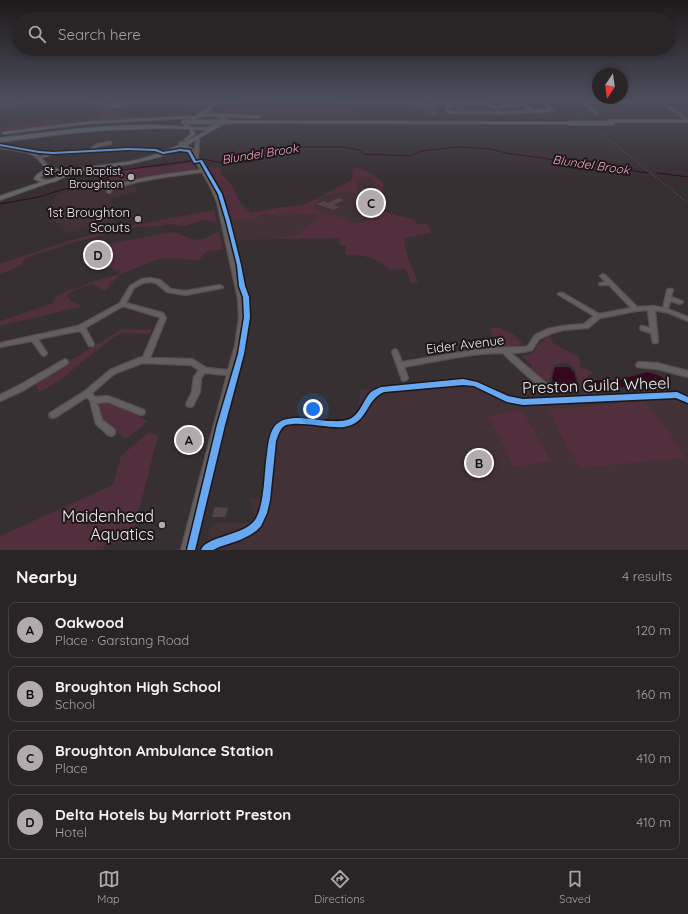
<!DOCTYPE html>
<meta charset="utf-8">
<style>
:root{--surface:#292426;--page:#312c2e;--text:#f1f3f6;--muted:#a5a4a7;--line:#454143;--accent:#b2aaad}
body{margin:0;font-family:Quicksand,sans-serif;background:var(--page);color:var(--text)}
.compass{position:absolute;left:592px;top:68px;width:36px;height:36px;border-radius:50%;background:var(--surface);box-shadow:0 2px 6px #0003;rotate:193deg}
.you{position:absolute;left:313px;top:409px;width:14px;height:14px;margin:-10px;border:3px solid #fff;border-radius:50%;background:#1a73e8;box-shadow:0 0 0 6px #1a73e833}
.badge{display:grid;place-items:center;width:26px;height:26px;border-radius:50%;background:var(--accent);color:#111;font-size:13px;font-weight:700}
.pin{position:absolute;translate:-50% -50%;border:2px solid #fff;box-shadow:0 1px 4px #0006}
.list{margin:0;padding:0;list-style:none}
h2{display:flex;justify-content:space-between;align-items:center;height:52px;margin:0;padding:0 16px;font-size:17px}
h2 small{font-size:13px;font-weight:400;color:var(--muted)}
.list li{display:grid;grid-template-columns:26px 1fr auto;gap:12px;align-items:center;box-sizing:border-box;height:56px;margin:0 8px 8px;padding:0 8px;border:1px solid var(--line);border-radius:8px}
.list b{display:block;font-size:15px;white-space:nowrap}
.list p{margin:0;font-size:13px;white-space:nowrap;color:var(--muted)}
.list em{font-size:13px;font-style:normal;color:var(--muted)}
.icon{flex:none;width:22px;height:22px;fill:none;stroke:currentColor;stroke-width:2;stroke-linecap:round;stroke-linejoin:round}
.map{position:relative;flex:none;width:688px;height:550px;overflow:hidden}
.search{position:absolute;background:var(--surface);box-shadow:0 2px 6px #0003;left:12px;right:12px;top:12px;height:44px;display:flex;align-items:center;gap:10px;box-sizing:border-box;padding:0 14px;border-radius:22px;color:var(--muted);font-size:15px}
.sheet{height:308px;background:var(--surface)}
nav{display:flex;justify-content:space-around;align-items:center;box-sizing:border-box;height:56px;border-top:1px solid var(--line);background:var(--surface);font-size:11px;color:var(--muted)}
nav a{display:grid;justify-items:center;gap:2px}
nav .on{color:var(--accent)}
.map>svg:first-child{display:block}
.built{fill:#423137}
.green{fill:#522f3d}
.water{fill:#35081f}
.lines{fill:none;stroke-linecap:round;stroke-linejoin:round}
.stream{stroke:#35081f;stroke-width:1}
.building{fill:#54434a}
.minor-casing{stroke:#564f52;stroke-width:2.5}
.major-casing{stroke:#564f52;stroke-width:2}
.highway-casing{stroke:#564f52;stroke-width:2}
.minor{fill:#635f60;fill-rule:evenodd}
.major{fill:#626669;fill-rule:evenodd}
.highway{fill:#62696e;fill-rule:evenodd}
.rail{stroke:#6b6668;stroke-width:1;stroke-dasharray:1 2.5;stroke-linecap:butt}
.highway-bridge-casing{stroke:#564f52;stroke-width:5.5;stroke-linecap:butt}
.highway-bridge{stroke:#62696e;stroke-width:4.5}
.cycleway-casing{stroke:#1d1719;stroke-width:3}
.cycleway{fill:#66a8f1;fill-rule:evenodd}
.poi-dot{fill:#b2aaad;stroke:#1d1719;stroke-width:1.5}
.labels{text-anchor:middle;stroke-width:4;stroke-linejoin:round;paint-order:stroke}
.far-poi-label{font-size:11px;fill:#f4ecef;stroke:#1d1719;text-anchor:end}
.far-water-label{font-size:12px;font-style:italic;fill:#f7a5c6;stroke:#1d1719}
.poi-label{font-size:13px;fill:#f4ecef;stroke:#1d1719;text-anchor:end}
.street-label{font-size:13px;fill:#f4ecef;stroke:#1d1719}
.near-street-label{font-size:16px;fill:#f4ecef;stroke:#1d1719}
.near-poi-label{font-size:16px;fill:#f4ecef;stroke:#1d1719;text-anchor:end}
</style>
<div class="map">
<svg width="688" height="550" viewBox="0 0 688 550">
<rect width="100%" height="100%" fill="#373033"/>
<g class="built">
<polygon points="106,177 116,185 132,184 139,191 110,199 119,219 66,234 47,213 57,195"/>
<polygon points="371,177 376,184 378,190 378,201 370,209 359,216 367,220 363,223 349,222 304,230 297,234 277,239 237,240 230,218 282,207 301,206 323,195 326,196 334,192 351,192 358,195 355,178"/>
<polygon points="471,380 513,402 688,393 688,550 205,550 212,522 256,523 250,499 264,497 278,422 280,420 351,423 358,415 360,390"/>
</g>
<g class="green">
<path d="M61,100H75L113,108V111H121L116,114V117L183,115L190,106L132,107L118,109C125,102 195,103 209,103L206,108L193,109L194,113L185,116L84,121L0,132V128L61,119L62,122L98,118L100,108L84,105L58,107Z"/>
<polygon points="350,100 428,101 468,100 436,103 351,101"/>
<polygon points="670,100 688,100 688,115 681,114 671,108 685,107"/>
<polygon points="276,102 296,103 233,105 229,105 229,109 270,109 272,105 319,103 352,104 358,116 251,116 221,111 224,103"/>
<polygon points="193,163 197,171 153,175 148,178 116,185 102,175 125,168 163,167"/>
<path d="M210,167L220,168L221,173L233,187L240,203L251,213L282,207L301,206L316,199L320,201L314,205L316,210L322,212L323,213L334,215L348,220L349,222L363,223L367,220L359,216L370,209L378,201C378,190 377,185 371,177L355,178L359,195C347,190 337,191 326,196L323,195L351,180L353,175L352,169C364,164 374,178 383,182C385,193 379,200 374,209L415,220L416,224H427L432,233L405,238C402,247 414,272 418,282L411,284L406,269L390,270C375,257 365,255 346,255V246L340,245L339,238L277,239L297,234L318,218L317,215H307L293,212C286,218 271,215 263,214L253,220H231L222,191L207,168Z"/>
<polygon points="214,210 217,223 203,220 186,226 168,224 159,226 139,227 123,230 72,243 34,255 24,260 20,266 0,274 0,264 65,242 118,228"/>
<polygon points="219,231 223,249 206,252 198,261 177,258 156,260 119,275 105,291 92,284 75,290 67,295 70,301 83,306 0,326 0,321 53,303 57,295 106,277 119,275 121,270 115,270 103,265 102,259 114,251 100,254 103,248 108,244 172,232 196,240 206,238"/>
<polygon points="499,327 510,334 512,333 525,346 515,348 498,346 489,329"/>
<polygon points="122,329 152,330 149,334 122,333 112,338 60,380 40,392 35,383 40,379"/>
<polygon points="549,336 554,344 579,357 580,367 594,372 588,376 587,382 591,389 601,395 584,395 574,367 567,363 554,365 550,378 550,388 529,369 532,365 522,356 533,353 539,344"/>
<polygon points="109,401 148,421 126,439 106,423 99,415 96,403"/>
<polygon points="644,401 673,437 671,438 685,458 580,468 569,448 567,448 549,409"/>
<polygon points="522,410 551,461 514,467 489,416"/>
<polygon points="149,432 158,436 131,541 105,544 103,550 0,550 0,536 113,485 121,456"/>
</g>
<g class="water">
<polygon points="555,367 569,367 574,372 578,387 568,392 554,388 552,378"/>
<path d="M647,372C657,375 665,376 669,386C654,389 638,389 623,387C613,386 609,383 598,386L595,383V380H619Z"/>
</g>
<g class="lines">
<g class="stream">
<polyline points="657,173 688,177"/>
<polyline points="0,204 39,197 64,189 91,185 123,170 204,159 222,163 255,157 272,150 290,147 344,147 359,150 364,154 410,156 421,151 458,147 491,149 506,153 648,173"/>
</g>
</g>
<g class="building">
<polygon points="423,106 435,106 437,115 426,115"/>
<polygon points="338,198 344,200 334,205 339,207 334,210 316,204 324,201 328,203"/>
<polygon points="186,434 196,434 193,447 181,446"/>
<polygon points="215,507 228,508 225,517 212,517"/>
</g>
<g class="lines">
<defs>
<g id="minor">
<polygon points="0,100 11,104 35,100 38,100 0,108 0,106 9,104 0,102"/>
<path d="M484,100H487L484,101L495,106L520,104L516,100H518L534,110L550,109L541,100H543L553,110L552,111L503,114L449,113H448L445,107L449,104L473,102ZM481,102L499,110L500,109L498,108L522,105L530,110L503,112L450,111L448,107L450,106L473,104Z"/>
<polygon points="582,100 585,101 644,100 645,101 644,102 587,103 597,112 597,114 596,114 583,103"/>
<polygon points="657,100 659,100 688,119 688,121"/>
<path d="M196,137L199,138L198,159L214,186L221,202L244,299L245,318L241,346L191,550H181L227,375L205,373L201,378L200,392L193,406L190,407L187,406L186,404L192,392L194,377L199,370L191,365L142,363L114,374L92,393L95,397L108,396L144,410L145,412L144,414L141,415L108,402L97,403L102,420L114,429L115,432L114,435L111,436L108,435L96,424L90,401L87,397L56,417L53,418L50,417L49,415L50,413L85,391L110,370L139,358L143,357L160,318L159,317L123,306L85,328L86,329L94,344L93,346H89L82,333L79,331L38,339L47,353L46,355L44,356L42,355L32,341L0,347V343L78,326L120,303L130,286L142,279L150,278L160,280L171,289L185,291L220,285L223,287L222,288L185,295L167,292L156,283L150,282L143,283L134,288L126,303L163,313L166,318L150,358L192,359L207,368L228,370L235,346L239,318L238,299L217,202L210,186L202,172C171,176 140,179 111,190L110,193H109L107,192L108,188C138,177 169,174 201,170L194,159V154L179,143L182,142L195,151Z"/>
<path d="M110,142H111V144L99,146L94,150L122,148L147,149L149,150L147,151L122,150L53,154L41,158L49,167L56,169L57,170L55,171C41,168 44,163 35,156C25,150 11,150 0,148V146C13,148 28,148 40,157L53,152L89,150L97,144Z"/>
<path d="M603,274L605,275L637,307L654,306L663,308L667,290L668,289H672L673,290L671,297L682,301L683,302L680,304L670,301L668,309L688,317V321L669,313L654,310L655,312L658,341L657,343H653L651,333L641,330L640,328L641,326H643L650,328L648,310L636,311L600,318L588,328H586L563,330L552,333L539,339L532,350L525,352L511,353L548,385L549,387L548,389L545,390L542,389L512,362L503,353C470,353 437,361 404,367L408,378L406,380L404,381L402,380L392,352L393,350L395,349L397,350L402,362L474,350L491,348L525,347L528,346L535,335L548,329L563,326L584,324L594,316L559,295L558,294L559,293H563L599,314L631,308L609,285H600L599,284L600,283L606,282L600,276Z"/>
<polygon points="65,359 67,360 68,362 67,364 24,390 0,401 0,395 18,386"/>
<polygon points="639,362 657,363 688,371 688,377 657,369 637,367 636,365 637,363"/>
</g>
<g id="major">
<path d="M75,100C86,98 97,103 108,104C114,105 117,100 124,102L301,100L303,101L301,102L127,104L119,107H113Z"/>
<polygon points="305,100 429,103 475,100 461,103 429,105 304,102 303,101"/>
<polygon points="189,127 191,127 195,134 186,141 184,140 191,134"/>
<path d="M213,127L216,128L184,147L159,157L129,164L77,172L66,176L56,181L48,183L0,200V196L42,182L34,179C41,167 55,168 67,171V172C87,166 108,165 128,162C160,156 185,143 213,127ZM57,171L62,173V174C55,179 48,182 40,178C44,173 50,172 57,171Z"/>
</g>
<g id="highway">
<path d="M213,102L216,103L211,110L205,113L259,116L261,117L259,118L225,117L226,118L222,125L217,128L208,130L168,128L105,130L63,134L0,142V138C59,131 125,121 184,127L185,122L190,118L85,124L4,134L2,133L4,132L85,122L195,116L207,108ZM205,116H215L221,118C215,129 202,128 191,127L188,126C190,119 199,117 205,116Z"/>
<rect x="608" y="120" width="80" height="2"/>
<polygon points="230,121 569,122 571,123 569,124 228,123 228,122"/>
</g>
</defs>
<use href="#minor" class="minor-casing"/>
<use href="#major" class="major-casing"/>
<use href="#highway" class="highway-casing"/>
<use href="#minor" class="minor"/>
<use href="#major" class="major"/>
<use href="#highway" class="highway"/>
<polyline class="rail" points="560,100 688,203"/>
<defs>
<g id="highway-bridge">
<polyline points="214,103 216,100"/>
<polyline points="183,122 230,122"/>
<polyline points="569,123 613,123"/>
</g>
</defs>
<use href="#highway-bridge" class="highway-bridge-casing"/>
<use href="#highway-bridge" class="highway-bridge"/>
<defs>
<g id="cycleway">
<polygon points="0,144 39,151 53,152 128,148 156,149 163,152 180,149 190,150 196,161 202,160 222,194 230,221 241,265 245,286 249,297 250,317 244,354 225,425 195,550 187,550 217,425 238,354 244,317 243,297 239,286 237,265 226,221 218,194 200,162 194,163 188,152 180,151 163,154 155,151 128,150 53,154 39,153 0,146"/>
<path d="M463,379L477,382L508,396L523,399L677,392L688,397V403L676,398L523,405L507,402L474,386L463,385L384,392C364,401 369,423 344,427C329,429 292,419 283,427C279,431 278,436 276,441L270,500L267,513L261,526L256,531L250,535L240,540L219,547L213,550H201C206,536 244,536 255,520C265,505 264,471 267,454C268,445 269,435 274,427C285,412 312,420 328,421C335,421 343,422 350,419C360,414 363,401 370,393C373,390 377,389 381,387Z"/>
</g>
</defs>
<use href="#cycleway" class="cycleway-casing"/>
<use href="#cycleway" class="cycleway"/>
</g>
<linearGradient id="sky" x2="0" y2="1"><stop stop-color="#1e1a1c"/><stop offset="0.56" stop-color="#4d4e5b"/><stop offset="1" stop-color="#4d4e5b" stop-opacity="0"/></linearGradient>
<rect width="688" height="177" fill="url(#sky)"/>
<g class="poi-dot">
<circle cx="131" cy="177" r="4"/>
<circle cx="138" cy="219" r="4"/>
<circle cx="162" cy="525" r="4"/>
</g>
<g class="labels">
<g class="far-poi-label">
<text x="123" y="175">St John Baptist,<tspan x="123" dy="13">Broughton</tspan></text>
</g>
<g class="far-water-label">
<text transform="translate(260 154) rotate(-9)" y="4">Blundel Brook</text>
<text transform="translate(591 165) rotate(8)" y="4">Blundel Brook</text>
</g>
<g class="poi-label">
<text x="130" y="217">1st Broughton<tspan x="130" dy="15">Scouts</tspan></text>
</g>
<g class="street-label">
<text transform="translate(465 344) rotate(-7)" y="5">Eider Avenue</text>
</g>
<g class="near-street-label">
<text transform="translate(596 385) rotate(-2)" y="6">Preston Guild Wheel</text>
</g>
<g class="near-poi-label">
<text x="154" y="522">Maidenhead<tspan x="154" dy="18">Aquatics</tspan></text>
</g>
</g>
</svg>
<svg class="compass" viewBox="-18 -18 36 36"><path d="M0-13l5 13h-10z" fill="#e53935"/><path d="M0 13l5-13h-10z" fill="#a5a4a7"/></svg>
<div class="you"></div>
<div class="pin badge" style="left:189px;top:440px">A</div>
<div class="pin badge" style="left:479px;top:463px">B</div>
<div class="pin badge" style="left:371px;top:203px">C</div>
<div class="pin badge" style="left:98px;top:255px">D</div>
<div class="search"><svg class="icon" aria-label="search" viewBox="0 0 24 24"><circle cx="10" cy="10" r="6"/><path d="M15 15l6 6"/></svg>Search here</div>
</div>
<section class="sheet">
<h2>Nearby<small>4 results</small></h2>
<ul class="list">
<li><span class="badge">A</span><div><b>Oakwood</b><p>Place · Garstang Road</p></div><em>120 m</em></li>
<li><span class="badge">B</span><div><b>Broughton High School</b><p>School</p></div><em>160 m</em></li>
<li><span class="badge">C</span><div><b>Broughton Ambulance Station</b><p>Place</p></div><em>410 m</em></li>
<li><span class="badge">D</span><div><b>Delta Hotels by Marriott Preston</b><p>Hotel</p></div><em>410 m</em></li>
</ul>
</section>
<nav>
<a class="on"><svg class="icon" aria-label="map" viewBox="0 0 24 24"><path d="M3 6l6-2 6 2 6-2v14l-6 2-6-2-6 2zM9 4v14M15 6v14"/></svg>Map</a>
<a><svg class="icon" aria-label="directions" viewBox="0 0 24 24"><path d="M12 3l9 9-9 9-9-9zM9 14v-3h6M13 9l2 2-2 2"/></svg>Directions</a>
<a><svg class="icon" aria-label="saved" viewBox="0 0 24 24"><path d="M7 4h10v16l-5-4-5 4z"/></svg>Saved</a>
</nav>
